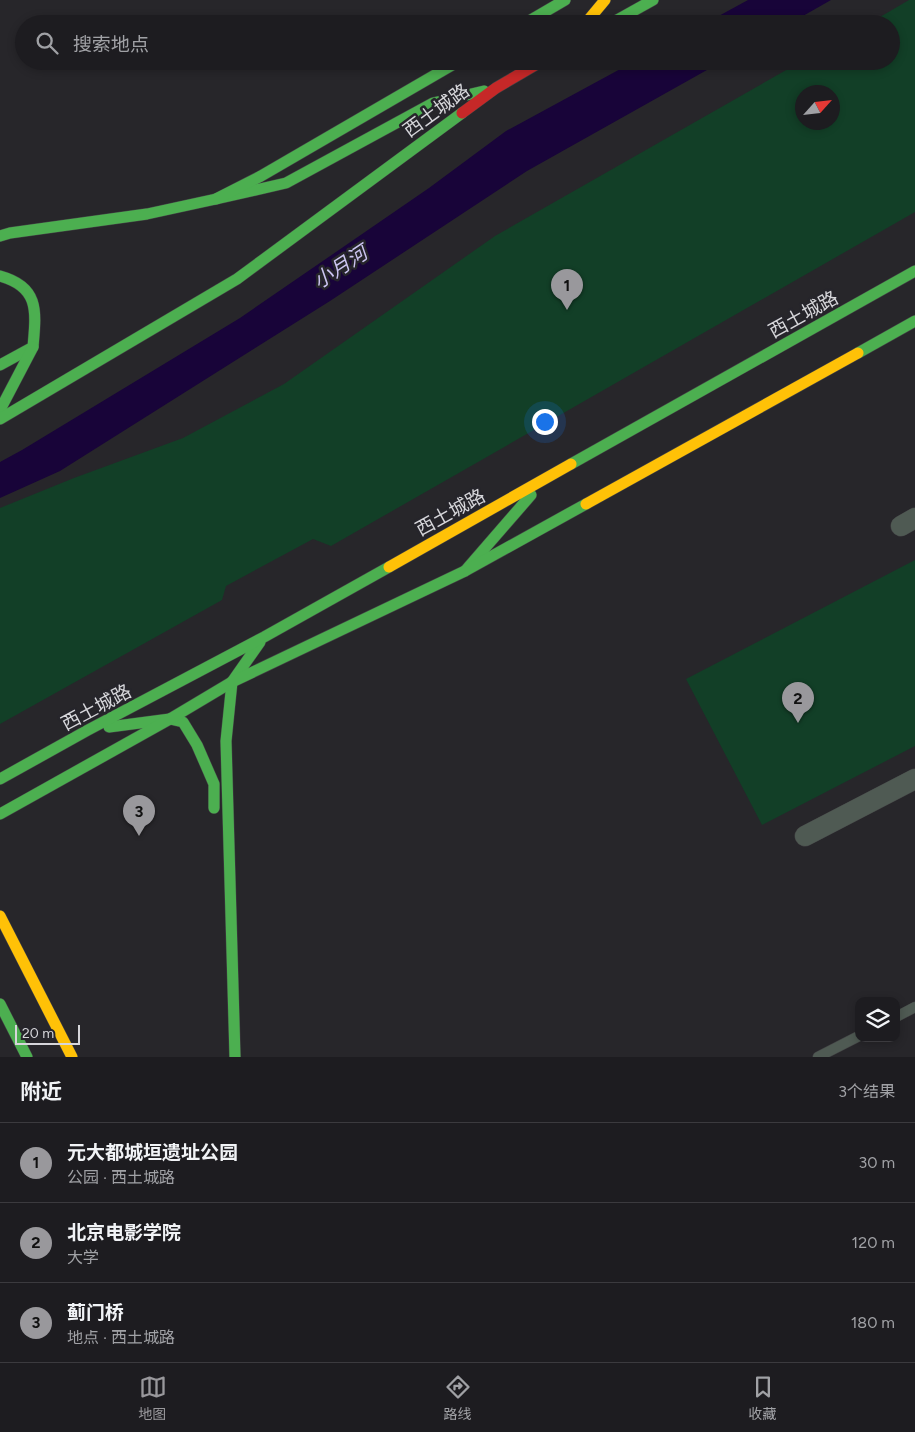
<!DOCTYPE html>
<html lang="zh">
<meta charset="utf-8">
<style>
:root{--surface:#1d1c20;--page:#252529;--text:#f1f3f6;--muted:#a0a1a5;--line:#3b3a3e;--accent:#99989c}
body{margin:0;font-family:Figtree,"Noto Sans SC",sans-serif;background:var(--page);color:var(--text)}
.controls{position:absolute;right:15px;bottom:15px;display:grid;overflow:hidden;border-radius:10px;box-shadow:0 2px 8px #0003}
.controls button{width:45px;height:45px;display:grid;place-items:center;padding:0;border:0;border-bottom:1px solid var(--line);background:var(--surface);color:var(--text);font:25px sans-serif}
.compass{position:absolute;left:795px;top:85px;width:45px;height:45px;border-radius:50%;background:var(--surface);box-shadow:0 2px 8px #0003;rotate:63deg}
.scale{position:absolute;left:15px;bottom:12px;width:65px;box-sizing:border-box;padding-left:5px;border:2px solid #d6d6da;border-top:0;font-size:14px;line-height:18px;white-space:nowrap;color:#d6d6da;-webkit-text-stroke:4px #26252b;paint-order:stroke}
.you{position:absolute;left:544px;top:421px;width:18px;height:18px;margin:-12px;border:4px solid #fff;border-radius:50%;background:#1a73e8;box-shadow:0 0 0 8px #1a73e833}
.badge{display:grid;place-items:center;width:32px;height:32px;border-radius:50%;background:var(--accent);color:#111;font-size:16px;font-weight:700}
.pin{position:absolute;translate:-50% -41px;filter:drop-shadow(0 1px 2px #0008)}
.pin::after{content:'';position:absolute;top:26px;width:18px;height:15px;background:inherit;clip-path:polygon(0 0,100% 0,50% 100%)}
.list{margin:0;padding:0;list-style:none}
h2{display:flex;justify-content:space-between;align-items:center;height:65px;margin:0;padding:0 20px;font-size:21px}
h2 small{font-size:16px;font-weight:400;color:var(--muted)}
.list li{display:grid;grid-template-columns:32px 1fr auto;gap:15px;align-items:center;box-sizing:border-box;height:80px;padding:0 20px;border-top:1px solid var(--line)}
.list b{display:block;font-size:19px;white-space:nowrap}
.list p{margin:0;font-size:16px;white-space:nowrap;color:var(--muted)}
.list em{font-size:16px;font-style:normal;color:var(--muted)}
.icon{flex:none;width:28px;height:28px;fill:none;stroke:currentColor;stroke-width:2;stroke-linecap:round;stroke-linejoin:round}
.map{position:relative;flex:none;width:915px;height:1057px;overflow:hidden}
.search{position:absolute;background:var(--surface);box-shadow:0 2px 8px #0003;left:15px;right:15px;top:15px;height:55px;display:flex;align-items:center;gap:12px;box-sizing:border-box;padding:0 18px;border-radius:28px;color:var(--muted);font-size:19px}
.sheet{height:305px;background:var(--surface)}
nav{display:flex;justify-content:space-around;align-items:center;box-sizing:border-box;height:70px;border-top:1px solid var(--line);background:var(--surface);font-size:14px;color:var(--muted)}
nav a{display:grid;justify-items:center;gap:2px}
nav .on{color:var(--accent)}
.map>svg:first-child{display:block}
.green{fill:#123f27;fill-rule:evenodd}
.water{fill:#180439}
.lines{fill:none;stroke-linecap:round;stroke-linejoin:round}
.lane-casing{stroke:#434345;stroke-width:11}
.street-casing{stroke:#434345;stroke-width:21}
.fast-casing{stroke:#434345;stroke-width:12}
.slow-casing{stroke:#434345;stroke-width:12}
.jam-casing{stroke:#434345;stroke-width:12}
.lane{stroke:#4f5a53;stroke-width:10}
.street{stroke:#4f5a53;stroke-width:20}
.fast{stroke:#4caf50;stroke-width:11}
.slow{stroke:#ffc107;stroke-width:11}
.jam{stroke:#c62828;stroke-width:11}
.labels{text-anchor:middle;stroke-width:5;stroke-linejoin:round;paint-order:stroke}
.street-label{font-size:19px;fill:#d6d6da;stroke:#26252b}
.water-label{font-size:20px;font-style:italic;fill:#ccc5f1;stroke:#26252b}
</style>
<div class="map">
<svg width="915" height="1057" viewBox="0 0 915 1057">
<rect width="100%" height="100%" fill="#27262a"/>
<g class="green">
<path d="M909,0H915V212L331,546L313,539L226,586L222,600L0,724V508L74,478L183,438L284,384L495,236L802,61H891V24H868ZM802,92H832V122H802Z"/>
<polygon points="915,560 915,746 762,825 686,679"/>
</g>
<g class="water">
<polygon points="748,0 831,0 789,24 704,24"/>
<polygon points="635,61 723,61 527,171 330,301 60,471 0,498 0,462 22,450 240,318 429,188 506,131"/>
</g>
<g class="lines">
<defs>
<g id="lane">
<polyline points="896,1017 915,1007"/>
<polyline points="818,1057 859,1036"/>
</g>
<g id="street">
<polyline points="901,526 915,518"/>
<polyline points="805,836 915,779"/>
</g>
<g id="fast">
<polyline points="524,24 565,0"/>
<polyline points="610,24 653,0"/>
<polyline points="216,199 286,183 433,103 484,91"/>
<polyline points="0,236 10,233 147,214 216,199 261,176 459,61"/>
<path d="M0,276C40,287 36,312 33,347L0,365"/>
<polyline points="858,353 915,321"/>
<polyline points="0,410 33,347"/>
<polyline points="0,419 237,279 462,113"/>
<polyline points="571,464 915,271"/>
<polyline points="465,571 531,495"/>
<polyline points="232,682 226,741 235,1057"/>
<polyline points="232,682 260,642"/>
<polyline points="170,719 183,722 197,745 214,784 214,808"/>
<polyline points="109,727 170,719"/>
<polyline points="0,779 88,730 264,637 389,567"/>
<polyline points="0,814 170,719 232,682 465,571 586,504"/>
<polyline points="0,1004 27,1057"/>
</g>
<g id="slow">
<polyline points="585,24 605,0"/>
<polyline points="586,504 858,353"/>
<polyline points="389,567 571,464"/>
<polyline points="0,916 72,1057"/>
</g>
<polyline id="jam" points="462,113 496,88 542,61"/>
</defs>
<use href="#lane" class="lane-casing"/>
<use href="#street" class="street-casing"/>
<use href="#fast" class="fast-casing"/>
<use href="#slow" class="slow-casing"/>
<use href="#jam" class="jam-casing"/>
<use href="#lane" class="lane"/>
<use href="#street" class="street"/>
<use href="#fast" class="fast"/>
<use href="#slow" class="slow"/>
<use href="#jam" class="jam"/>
</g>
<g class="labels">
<g class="street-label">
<text transform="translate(436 110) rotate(-36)" y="7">西土城路</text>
<text transform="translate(803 314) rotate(-29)" y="7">西土城路</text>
<text transform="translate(450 512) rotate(-29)" y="7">西土城路</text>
<text transform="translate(96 707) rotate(-28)" y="7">西土城路</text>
</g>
<g class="water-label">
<text transform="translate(340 267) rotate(-33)" y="7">小月河</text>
</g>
</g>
</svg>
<div class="controls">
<button><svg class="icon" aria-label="layers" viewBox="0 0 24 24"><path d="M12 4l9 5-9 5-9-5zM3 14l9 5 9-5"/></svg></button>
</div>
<svg class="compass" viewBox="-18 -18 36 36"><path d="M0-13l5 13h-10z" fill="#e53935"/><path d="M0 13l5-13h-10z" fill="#a0a1a5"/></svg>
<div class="scale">20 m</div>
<div class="you"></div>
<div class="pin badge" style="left:567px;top:310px">1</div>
<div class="pin badge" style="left:798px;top:723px">2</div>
<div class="pin badge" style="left:139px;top:836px">3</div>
<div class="search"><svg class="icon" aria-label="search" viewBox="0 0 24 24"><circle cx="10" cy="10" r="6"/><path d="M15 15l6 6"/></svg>搜索地点</div>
</div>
<section class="sheet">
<h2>附近<small>3个结果</small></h2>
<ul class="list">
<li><span class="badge">1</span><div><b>元大都城垣遗址公园</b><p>公园 · 西土城路</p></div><em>30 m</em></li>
<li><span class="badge">2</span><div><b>北京电影学院</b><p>大学</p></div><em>120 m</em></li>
<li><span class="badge">3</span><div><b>蓟门桥</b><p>地点 · 西土城路</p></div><em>180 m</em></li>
</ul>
</section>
<nav>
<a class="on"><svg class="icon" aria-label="map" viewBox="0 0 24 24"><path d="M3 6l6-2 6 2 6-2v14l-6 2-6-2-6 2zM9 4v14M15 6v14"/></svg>地图</a>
<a><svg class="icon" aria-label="directions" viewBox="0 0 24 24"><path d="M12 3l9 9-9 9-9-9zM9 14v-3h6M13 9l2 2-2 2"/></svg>路线</a>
<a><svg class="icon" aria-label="saved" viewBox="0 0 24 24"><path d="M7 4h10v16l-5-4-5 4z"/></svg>收藏</a>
</nav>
